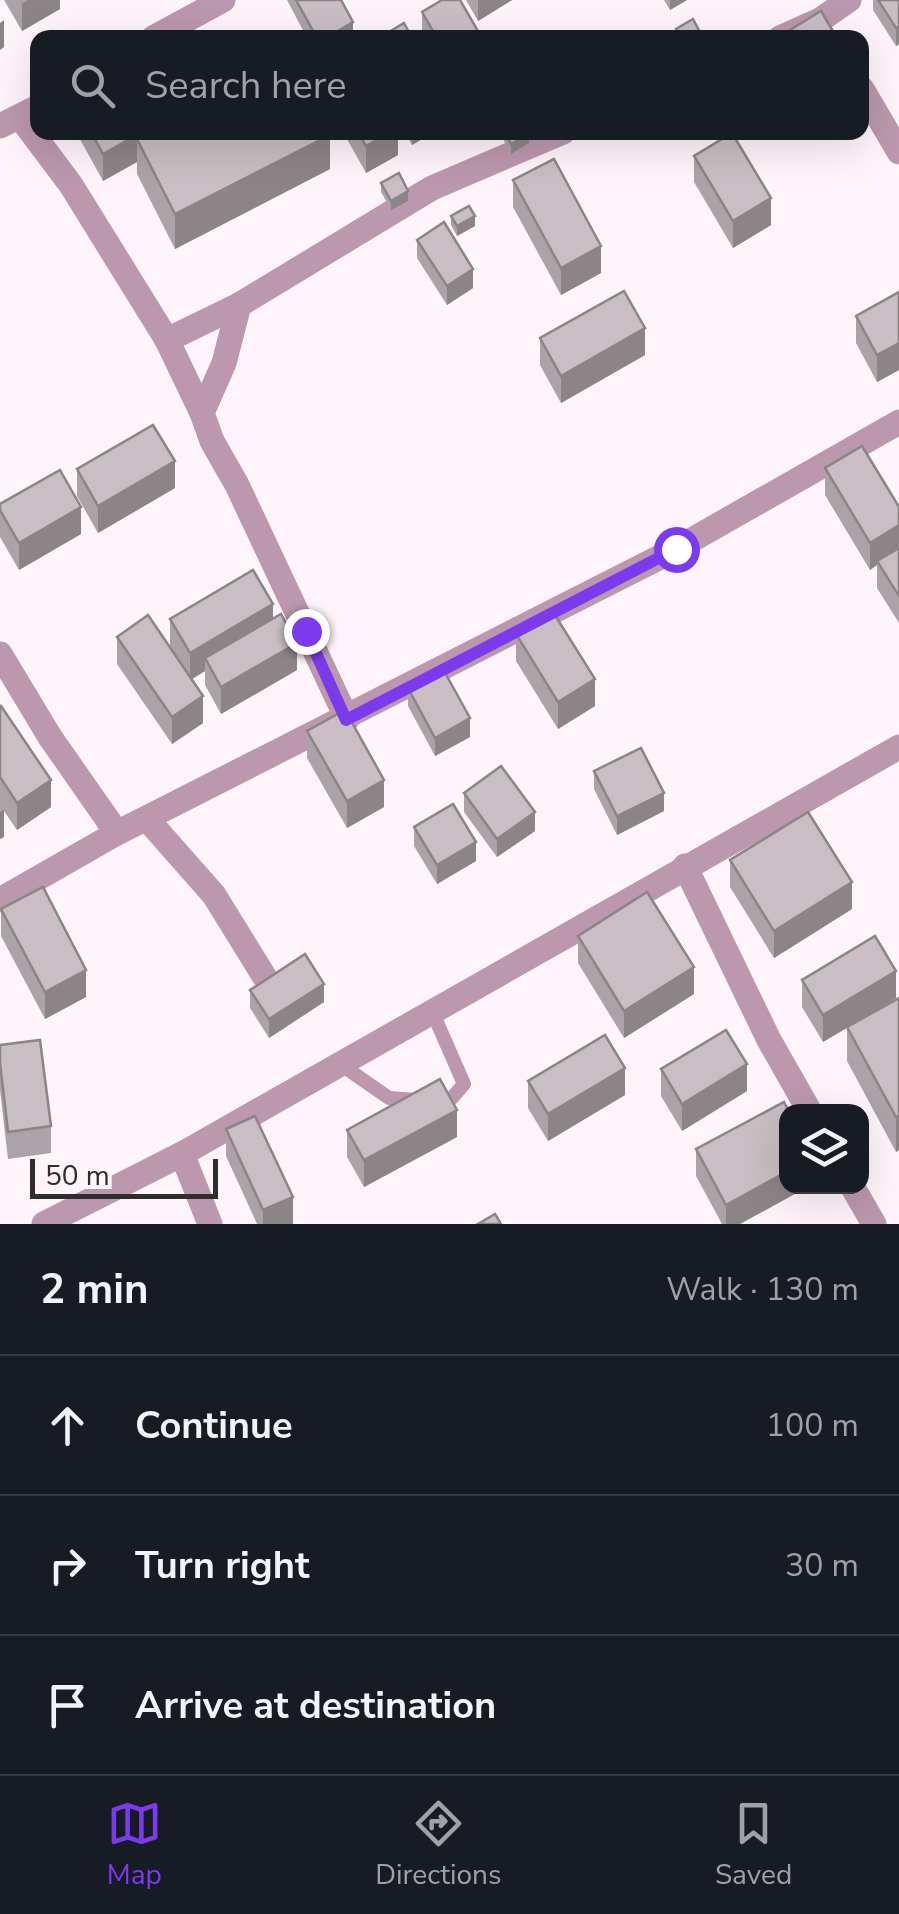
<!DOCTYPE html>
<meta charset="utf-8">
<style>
:root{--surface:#171b24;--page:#20242c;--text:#f1f3f6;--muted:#9ea1a6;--line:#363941;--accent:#7c3aed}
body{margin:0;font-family:"Nunito Sans",sans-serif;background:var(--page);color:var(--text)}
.controls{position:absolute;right:30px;bottom:30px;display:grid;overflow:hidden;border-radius:20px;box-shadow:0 10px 40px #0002}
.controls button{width:90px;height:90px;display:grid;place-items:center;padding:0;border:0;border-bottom:2px solid var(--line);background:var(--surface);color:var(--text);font:50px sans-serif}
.scale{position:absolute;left:30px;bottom:25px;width:188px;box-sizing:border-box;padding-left:10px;border:5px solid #302d2f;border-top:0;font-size:28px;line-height:35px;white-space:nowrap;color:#302d2f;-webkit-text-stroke:8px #fff4fa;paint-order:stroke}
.stop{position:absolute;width:30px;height:30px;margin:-22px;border:8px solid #7c3aed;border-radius:50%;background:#fff}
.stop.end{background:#7c3aed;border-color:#fff;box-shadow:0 2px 10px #0008}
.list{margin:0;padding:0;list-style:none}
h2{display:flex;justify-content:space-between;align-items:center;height:130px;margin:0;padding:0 40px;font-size:42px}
h2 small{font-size:32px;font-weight:400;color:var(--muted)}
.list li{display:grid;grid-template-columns:65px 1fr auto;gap:30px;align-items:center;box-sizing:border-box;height:140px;padding:0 40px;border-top:2px solid var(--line)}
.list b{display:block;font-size:38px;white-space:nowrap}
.list em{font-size:32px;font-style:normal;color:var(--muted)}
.icon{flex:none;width:55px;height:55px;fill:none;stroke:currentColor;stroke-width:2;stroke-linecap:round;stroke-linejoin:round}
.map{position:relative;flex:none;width:899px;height:1224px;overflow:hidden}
.search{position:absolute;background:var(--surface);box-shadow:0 10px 40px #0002;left:30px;right:30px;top:30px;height:110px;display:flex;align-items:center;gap:25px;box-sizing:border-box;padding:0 35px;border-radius:20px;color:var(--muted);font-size:38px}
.sheet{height:550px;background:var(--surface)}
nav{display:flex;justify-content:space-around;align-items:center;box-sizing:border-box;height:140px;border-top:2px solid var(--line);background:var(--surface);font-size:28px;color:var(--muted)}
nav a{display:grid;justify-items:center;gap:5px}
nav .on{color:var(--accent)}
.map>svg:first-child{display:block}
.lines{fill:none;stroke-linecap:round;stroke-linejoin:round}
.service{stroke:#bb98ad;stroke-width:14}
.minor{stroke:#bb98ad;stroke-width:25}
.wall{fill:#aca3a8}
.shaded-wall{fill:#8c8588}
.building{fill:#c8bec3;stroke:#8c8588;stroke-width:2.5}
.route{stroke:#7c3aed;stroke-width:12}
</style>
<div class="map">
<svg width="899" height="1224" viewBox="0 0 899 1224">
<rect width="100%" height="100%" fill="#fff4fa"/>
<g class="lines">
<polyline class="service" points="340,1064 389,1098 430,1101 452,1098 464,1084 432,1011"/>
<g class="minor">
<polyline points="153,38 223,0"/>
<polyline points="780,38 820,20 849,0"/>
<polyline points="862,89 899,152"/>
<polyline points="20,117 71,185 167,340 202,413"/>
<polyline points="0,126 38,107"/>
<polyline points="167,340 239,305"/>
<polyline points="0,654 50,737 117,833"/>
<polyline points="347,719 237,485 212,441 202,413 224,363 239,305 432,188 563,132"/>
<polyline points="147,819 214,895 264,976"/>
<polyline points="685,866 769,1040 810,1112"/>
<polyline points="0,900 117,833 676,549 899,422"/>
<polyline points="182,1154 210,1224"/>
<polyline points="852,1186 874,1224"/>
<polyline points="44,1224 182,1154 899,747"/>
</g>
</g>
<g class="wall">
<polygon points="4,0 60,0 60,9 22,31"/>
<polygon points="287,0 341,0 353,38 307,38"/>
<polygon points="466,0 512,0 478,21"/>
<polygon points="664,0 687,0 670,10"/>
<polygon points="873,0 899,0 899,44 896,46 873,10"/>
<polygon points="422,12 482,38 422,38"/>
<polygon points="76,132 328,132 330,169 175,249 137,174 137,162 103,181"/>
<polygon points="343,132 398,132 398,155 366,173"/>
<polygon points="405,132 434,132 412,145"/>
<polygon points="504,132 529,143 511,154 504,141"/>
<polygon points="694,156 771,225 733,248 694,182"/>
<polygon points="513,180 601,273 561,295 513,207"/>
<polygon points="381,183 408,201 391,210 381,192"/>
<polygon points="451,216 475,226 457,236 451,225"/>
<polygon points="417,240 473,288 447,305 417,258"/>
<polygon points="899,292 899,370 877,382 856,343 856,316"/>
<polygon points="540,338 645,355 561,403 540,365"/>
<polygon points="825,468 899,507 899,623 877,588 877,565 870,570 825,495"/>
<polygon points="77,469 175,488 98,533 77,496"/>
<polygon points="0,504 81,534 19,570 0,537"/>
<polygon points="273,618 297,670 221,714 205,685 205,671 192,679 203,723 172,744 117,664 117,637 170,646 170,619"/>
<polygon points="516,634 595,706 558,729 516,661"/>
<polygon points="408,688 470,737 435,756 408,706"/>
<polygon points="0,707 51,807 17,830 4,811 4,837 0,839"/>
<polygon points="307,731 384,807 347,828 307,758"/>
<polygon points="594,771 664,811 617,835 594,789"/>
<polygon points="464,793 535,831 497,857 464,812"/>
<polygon points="414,827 476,861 437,884 414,846"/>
<polygon points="730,860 852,909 774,958 730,887"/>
<polygon points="1,909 86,997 45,1019 1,936"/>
<polygon points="578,936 694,994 624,1038 578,963"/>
<polygon points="802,980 896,998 878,1009 899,998 899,1150 896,1152 847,1061 847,1028 823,1042 802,1007"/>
<polygon points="250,990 324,1002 269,1038 250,1008"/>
<polygon points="0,1045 51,1126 51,1153 8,1159 0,1090"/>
<polygon points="661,1069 747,1091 682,1131 661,1096"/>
<polygon points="528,1081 625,1095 548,1141 528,1108"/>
<polygon points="226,1129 293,1224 257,1224 226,1156"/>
<polygon points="347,1130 457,1137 364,1187 347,1157"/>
<polygon points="696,1149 786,1186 809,1186 740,1224 722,1224 696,1176"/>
</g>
<g class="shaded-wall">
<polygon points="28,0 60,0 60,9 22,31 22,4"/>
<polygon points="478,0 512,0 478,21"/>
<polygon points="670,0 687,0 670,10"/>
<polygon points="4,20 4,47 0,50 0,23"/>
<polygon points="353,22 353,38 326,38"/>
<polygon points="899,26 899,44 896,46 896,28"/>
<polygon points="142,132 156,132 137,139 137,162 103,181 103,154"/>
<polygon points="390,132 398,132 398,155 366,173 366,146"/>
<polygon points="412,132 434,132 412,145"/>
<polygon points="529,134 529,143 511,154 511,144"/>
<polygon points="330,135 330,169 175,249 175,214"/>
<polygon points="408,191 408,201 391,210 391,201"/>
<polygon points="771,198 771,225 733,248 733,221"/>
<polygon points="475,216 475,226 457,236 457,226"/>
<polygon points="601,246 601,273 561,295 561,268"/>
<polygon points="473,269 473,288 447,305 447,286"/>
<polygon points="645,328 645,355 561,403 561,376"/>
<polygon points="899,343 899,370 877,382 877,355"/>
<polygon points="175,461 175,488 98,533 98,506"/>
<polygon points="81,507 81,534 19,570 19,543"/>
<polygon points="899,525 899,552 877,561 877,565 870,570 870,543"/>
<polygon points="273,604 273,631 205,658 205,671 190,680 190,653"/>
<polygon points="297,643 297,670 221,714 221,687"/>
<polygon points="595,679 595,706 558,729 558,702"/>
<polygon points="203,696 203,723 172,744 172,717"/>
<polygon points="470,718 470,737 435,756 435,738"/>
<polygon points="51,780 51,807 17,830 17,803"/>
<polygon points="384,780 384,807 347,828 347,801"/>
<polygon points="664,793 664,811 617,835 617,816"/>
<polygon points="4,810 4,837 0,839 0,812"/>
<polygon points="535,812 535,831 497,857 497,839"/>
<polygon points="476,842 476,861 437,884 437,865"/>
<polygon points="852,882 852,909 774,958 774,931"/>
<polygon points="694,967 694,994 624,1038 624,1011"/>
<polygon points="86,970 86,997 45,1019 45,992"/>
<polygon points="896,971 896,998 823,1042 823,1015"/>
<polygon points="324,984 324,1002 269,1038 269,1019"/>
<polygon points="747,1064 747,1091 682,1131 682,1104"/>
<polygon points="625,1068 625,1095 548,1141 548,1114"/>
<polygon points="457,1110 457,1137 364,1187 364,1160"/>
<polygon points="899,1116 899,1150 896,1152 896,1117"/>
<polygon points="786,1172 786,1186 809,1186 740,1224 726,1224 726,1205"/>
<polygon points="293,1197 293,1224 263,1224 263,1210"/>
</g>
<g class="building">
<polygon points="296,0 341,0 353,22 326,38 317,38"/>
<polygon points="442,0 460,0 482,38 437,38 422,12"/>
<polygon points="878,0 899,0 899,26 896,28"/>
<polygon points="821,11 837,38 777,38"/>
<polygon points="693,19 703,38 681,38 676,29"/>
<polygon points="404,23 412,38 379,38"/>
<polygon points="91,132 142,132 103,154"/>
<polygon points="150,132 328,132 330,135 175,214 137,139"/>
<polygon points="358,132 390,132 366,146"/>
<polygon points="505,132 529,132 529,134 511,144"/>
<polygon points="732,133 771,198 733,221 694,156"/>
<polygon points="554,159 601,246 561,268 513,180"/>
<polygon points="399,173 408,191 391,201 381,183"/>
<polygon points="469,206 475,216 457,226 451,216"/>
<polygon points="444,222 473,269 447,286 417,240"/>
<polygon points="624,291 645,328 561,376 540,338"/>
<polygon points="899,292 899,343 877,355 856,316"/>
<polygon points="153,425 175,461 98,506 77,469"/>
<polygon points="862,446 899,507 899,525 870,543 825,468"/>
<polygon points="60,470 81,507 19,543 0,510 0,504"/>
<polygon points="899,548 899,596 877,561"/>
<polygon points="253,570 273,604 190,653 170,619"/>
<polygon points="553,612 595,679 558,702 516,634"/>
<polygon points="281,614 297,643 221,687 205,658"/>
<polygon points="148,615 203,696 172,717 117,637"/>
<polygon points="443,669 470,718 435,738 408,688"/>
<polygon points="1,706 51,780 17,803 0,777 0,707"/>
<polygon points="345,710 384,780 347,801 307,731"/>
<polygon points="641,748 664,793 617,816 594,771"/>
<polygon points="501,766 535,812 497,839 464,793"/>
<polygon points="453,804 476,842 437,865 414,827"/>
<polygon points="808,812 852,882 774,931 730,860"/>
<polygon points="43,887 86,970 45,992 1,909"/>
<polygon points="647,892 694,967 624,1011 578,936"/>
<polygon points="875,936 896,971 823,1015 802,980"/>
<polygon points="305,954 324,984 269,1019 250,990"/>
<polygon points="899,998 899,1116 896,1117 847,1027"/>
<polygon points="726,1030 747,1064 682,1104 661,1069"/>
<polygon points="605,1035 625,1068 548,1114 528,1081"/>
<polygon points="40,1040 51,1126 8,1132 0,1063 0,1045"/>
<polygon points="440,1079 457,1110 364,1160 347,1130"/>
<polygon points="784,1102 789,1112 786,1112 786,1172 726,1205 696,1149"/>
<polygon points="255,1116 293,1197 263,1210 226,1129"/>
<polygon points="495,1214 501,1224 478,1224"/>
</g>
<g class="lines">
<polyline class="route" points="306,631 346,720 676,549"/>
</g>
</svg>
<div class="controls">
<button><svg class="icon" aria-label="layers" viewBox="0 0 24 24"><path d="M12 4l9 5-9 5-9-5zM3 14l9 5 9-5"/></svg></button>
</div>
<div class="scale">50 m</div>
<div class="stop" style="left:676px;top:549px"></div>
<div class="stop end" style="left:306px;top:631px"></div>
<div class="search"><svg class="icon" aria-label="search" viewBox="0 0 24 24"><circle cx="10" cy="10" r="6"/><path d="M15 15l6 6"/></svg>Search here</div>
</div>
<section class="sheet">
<h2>2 min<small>Walk · 130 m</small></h2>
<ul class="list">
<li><svg class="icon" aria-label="ahead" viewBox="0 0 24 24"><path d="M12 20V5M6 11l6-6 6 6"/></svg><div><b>Continue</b></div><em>100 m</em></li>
<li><svg class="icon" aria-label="right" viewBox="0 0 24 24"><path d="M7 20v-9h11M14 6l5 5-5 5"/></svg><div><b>Turn right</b></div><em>30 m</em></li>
<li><svg class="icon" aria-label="arrive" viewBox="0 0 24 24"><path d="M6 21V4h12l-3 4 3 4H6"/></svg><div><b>Arrive at destination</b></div></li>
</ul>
</section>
<nav>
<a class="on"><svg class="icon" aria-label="map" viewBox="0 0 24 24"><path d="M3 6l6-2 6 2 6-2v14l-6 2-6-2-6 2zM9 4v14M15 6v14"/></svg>Map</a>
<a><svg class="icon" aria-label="directions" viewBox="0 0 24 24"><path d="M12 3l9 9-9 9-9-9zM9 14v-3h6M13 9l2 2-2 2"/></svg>Directions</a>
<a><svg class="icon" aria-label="saved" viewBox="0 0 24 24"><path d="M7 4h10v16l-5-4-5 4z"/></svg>Saved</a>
</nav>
